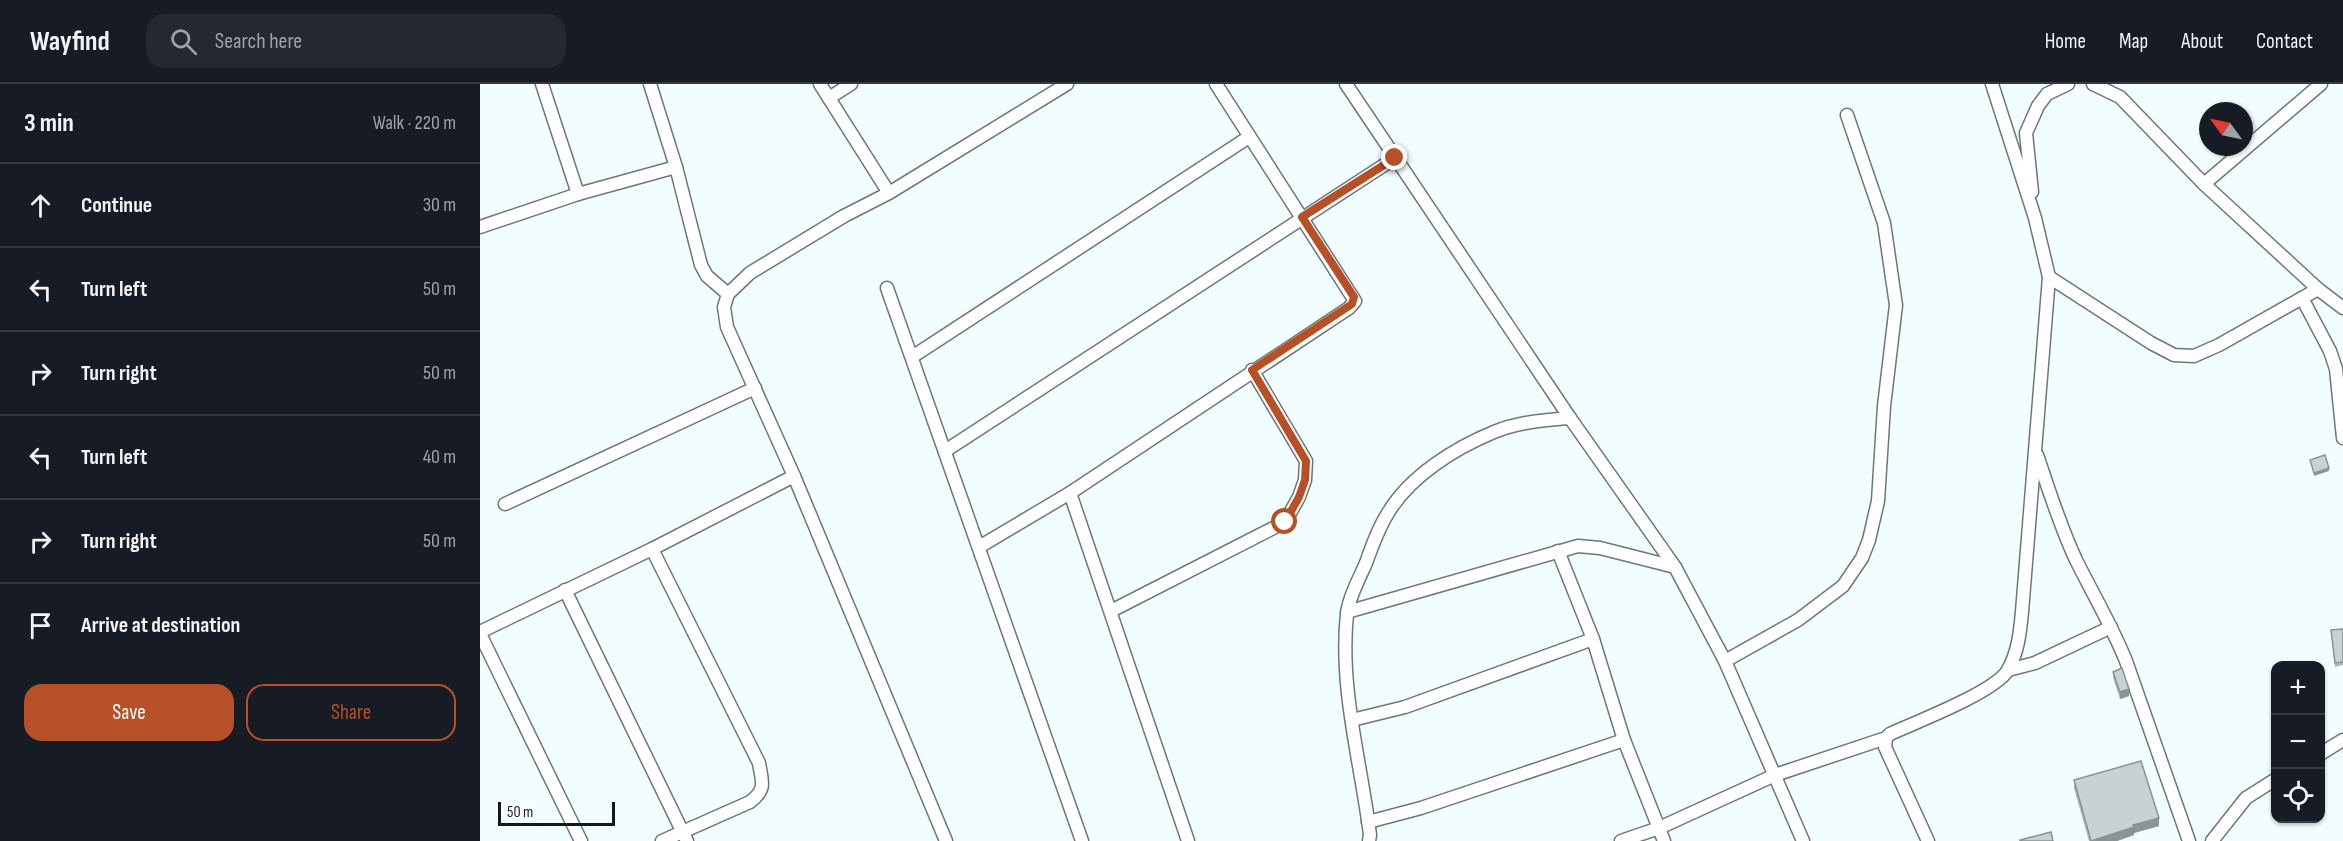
<!DOCTYPE html>
<meta charset="utf-8">
<style>
:root{--surface:#171b24;--page:#242831;--text:#f1f3f6;--muted:#9ea1a6;--line:#363941;--accent:#b75026}
body{margin:0;font-family:"Sofia Sans Condensed",sans-serif;background:var(--page);color:var(--text)}
.controls{position:absolute;right:18px;bottom:18px;display:grid;overflow:hidden;border-radius:12px;box-shadow:0 2px 4px #0004}
.controls button{width:54px;height:54px;display:grid;place-items:center;padding:0;border:0;border-bottom:2px solid var(--line);background:var(--surface);color:var(--text);font:30px sans-serif}
.compass{position:absolute;left:1719px;top:18px;width:54px;height:54px;border-radius:50%;background:var(--surface);box-shadow:0 2px 4px #0004;rotate:303deg}
.scale{position:absolute;left:18px;bottom:15px;width:117px;box-sizing:border-box;padding-left:6px;border:3px solid #141819;border-top:0;font-size:16px;line-height:21px;white-space:nowrap;color:#141819;-webkit-text-stroke:4px #fff;paint-order:stroke}
.stop{position:absolute;width:18px;height:18px;margin:-14px;border:4px solid #b75026;border-radius:50%;background:#fff}
.stop.end{background:#b75026;border-color:#fff;box-shadow:0 2px 6px #0008}
.list{margin:0;padding:0;list-style:none}
h2{display:flex;justify-content:space-between;align-items:center;height:78px;margin:0;padding:0 24px;font-size:26px}
h2 small{font-size:20px;font-weight:400;color:var(--muted)}
.list li{display:grid;grid-template-columns:39px 1fr auto;gap:18px;align-items:center;box-sizing:border-box;height:84px;padding:0 24px;border-top:2px solid var(--line)}
.list b{display:block;font-size:22px;white-space:nowrap}
.list em{font-size:20px;font-style:normal;color:var(--muted)}
.actions{display:flex;gap:12px;padding:18px 24px}
.actions a{flex:1;padding:14px 0;border:2px solid var(--accent);border-radius:18px;text-align:center;font-size:21px;color:var(--accent)}
.actions .main{background:var(--accent);color:#fff}
.icon{flex:none;width:33px;height:33px;fill:none;stroke:currentColor;stroke-width:2;stroke-linecap:round;stroke-linejoin:round}
.map{position:relative;flex:none;width:1863px;height:757px;overflow:hidden}
header{display:flex;align-items:center;gap:36px;box-sizing:border-box;height:84px;padding:0 30px;background:var(--surface);border-bottom:2px solid var(--line)}
header strong{font-size:28px}
nav{display:flex;gap:33px;margin-inline-start:auto;font-size:21px}
.search{width:420px;height:54px;background:var(--page);display:flex;align-items:center;gap:15px;box-sizing:border-box;padding:0 21px;border-radius:18px;color:var(--muted);font-size:22px}
main{display:flex}
aside{flex:1;background:var(--surface)}
.map>svg:first-child{display:block}
.lines{fill:none;stroke-linecap:round;stroke-linejoin:round}
.street-casing{stroke:#6d777a;stroke-width:15}
.street{stroke:#fff;stroke-width:12}
.wall{fill:#abb5b7}
.shaded-wall{fill:#8b9395}
.building{fill:#c7d2d5;stroke:#8b9395;stroke-width:1.5}
.route{stroke:#b75026;stroke-width:8}
</style>
<header>
<strong>Wayfind</strong>
<div class="search"><svg class="icon" aria-label="search" viewBox="0 0 24 24"><circle cx="10" cy="10" r="6"/><path d="M15 15l6 6"/></svg>Search here</div>
<nav><a>Home</a><a>Map</a><a>About</a><a>Contact</a></nav>
</header>
<main>
<aside>
<h2>3 min<small>Walk · 220 m</small></h2>
<ul class="list">
<li><svg class="icon" aria-label="ahead" viewBox="0 0 24 24"><path d="M12 20V5M6 11l6-6 6 6"/></svg><div><b>Continue</b></div><em>30 m</em></li>
<li><svg class="icon" aria-label="left" viewBox="0 0 24 24"><path d="M17 20v-9H6M10 6l-5 5 5 5"/></svg><div><b>Turn left</b></div><em>50 m</em></li>
<li><svg class="icon" aria-label="right" viewBox="0 0 24 24"><path d="M7 20v-9h11M14 6l5 5-5 5"/></svg><div><b>Turn right</b></div><em>50 m</em></li>
<li><svg class="icon" aria-label="left" viewBox="0 0 24 24"><path d="M17 20v-9H6M10 6l-5 5 5 5"/></svg><div><b>Turn left</b></div><em>40 m</em></li>
<li><svg class="icon" aria-label="right" viewBox="0 0 24 24"><path d="M7 20v-9h11M14 6l5 5-5 5"/></svg><div><b>Turn right</b></div><em>50 m</em></li>
<li><svg class="icon" aria-label="arrive" viewBox="0 0 24 24"><path d="M6 21V4h12l-3 4 3 4H6"/></svg><div><b>Arrive at destination</b></div></li>
</ul>
<div class="actions"><a class="main">Save</a><a>Share</a></div>
</aside>
<div class="map">
<svg width="1863" height="757" viewBox="0 0 1863 757">
<rect width="100%" height="100%" fill="#f1fdff"/>
<g class="lines">
<defs>
<g id="street">
<polyline points="62,0 98,110"/>
<polyline points="170,0 196,83 221,181 227,192 248,210"/>
<polyline points="340,0 409,109"/>
<polyline points="866,0 1090,334 1195,483 1245,577 1323,757"/>
<polyline points="1613,0 1640,13 1724,100 1838,205 1863,224"/>
<polyline points="349,14 371,0"/>
<polyline points="1724,100 1841,0"/>
<polyline points="1552,108 1546,49 1558,22 1567,10 1588,0"/>
<polyline points="0,143 98,110 196,83"/>
<polyline points="1569,193 1671,259 1694,271 1714,272 1739,261 1838,205"/>
<polyline points="407,204 602,757"/>
<polyline points="1822,214 1850,267 1856,285 1863,354"/>
<polyline points="432,273 769,53"/>
<polyline points="465,367 915,74"/>
<path d="M1557,371C1569,406 1580,442 1596,476C1613,510 1632,542 1646,577L1709,757"/>
<polyline points="590,409 708,757"/>
<polyline points="25,420 275,304"/>
<polyline points="499,463 590,409 869,224 875,217 736,0"/>
<path d="M172,465L279,679C282,698 287,705 270,718L182,757"/>
<polyline points="1078,467 1113,555 1144,656 1184,757"/>
<polyline points="85,506 207,757"/>
<polyline points="631,527 805,438 819,413 825,396 826,377 772,286"/>
<polyline points="867,528 1098,462 1120,464 1195,483"/>
<polyline points="0,548 172,465 314,392"/>
<polyline points="0,550 101,757"/>
<polyline points="1245,577 1318,536 1363,502 1382,474 1389,456 1398,417 1404,322 1416,221 1404,139 1367,31"/>
<polyline points="1528,586 1555,579 1631,543"/>
<polyline points="872,636 925,623 1113,555"/>
<polyline points="1406,654 1405,663 1448,757"/>
<polyline points="1840,670 1863,656"/>
<polyline points="888,738 941,724 1144,656"/>
<polyline points="466,757 314,392 247,243 244,223 248,210 270,189 364,132 409,109 587,0"/>
<path d="M889,757L890,751C881,678 859,604 867,530C869,513 879,495 886,479C892,462 898,445 908,429C930,392 975,364 1014,348C1038,338 1065,336 1090,334"/>
<path d="M1141,757L1179,744L1295,691L1406,654L1410,650C1436,638 1515,608 1528,586C1538,568 1540,549 1542,528L1569,193L1555,134L1512,0"/>
<polyline points="1732,757 1766,714 1796,695"/>
</g>
</defs>
<use href="#street" class="street-casing"/>
<use href="#street" class="street"/>
</g>
<g class="wall">
<polygon points="1863,545 1863,581 1855,583 1851,550"/>
<polygon points="1633,588 1649,612 1640,615 1633,594"/>
<polygon points="1594,696 1679,742 1654,749 1654,751 1637,757 1609,757 1594,704"/>
</g>
<g class="shaded-wall">
<polygon points="1849,384 1849,387 1834,392 1834,389"/>
<polygon points="1649,605 1649,612 1640,615 1640,608"/>
<polygon points="1679,734 1679,742 1654,749 1654,751 1637,757 1613,757 1653,741"/>
</g>
<g class="building">
<polygon points="1845,371 1849,384 1834,389 1830,376"/>
<polygon points="1863,545 1863,578 1855,579 1851,546"/>
<polygon points="1642,584 1649,605 1640,608 1633,588"/>
<polygon points="1661,677 1679,734 1653,741 1654,743 1611,757 1594,696"/>
<polygon points="1571,748 1573,757 1540,757 1540,756"/>
</g>
<g class="lines">
<polyline class="route" points="805,438 819,413 825,396 826,377 772,286 872,220 874,213 822,133 915,74"/>
</g>
</svg>
<div class="controls">
<button>+</button>
<button>−</button>
<button><svg class="icon" aria-label="locate" viewBox="0 0 24 24"><circle cx="12" cy="12" r="6"/><path d="M12 2v4M12 18v4M2 12h4M18 12h4"/></svg></button>
</div>
<svg class="compass" viewBox="-18 -18 36 36"><path d="M0-13l5 13h-10z" fill="#e53935"/><path d="M0 13l5-13h-10z" fill="#9ea1a6"/></svg>
<div class="scale">50 m</div>
<div class="stop" style="left:805px;top:438px"></div>
<div class="stop end" style="left:915px;top:74px"></div>
</div>
</main>
